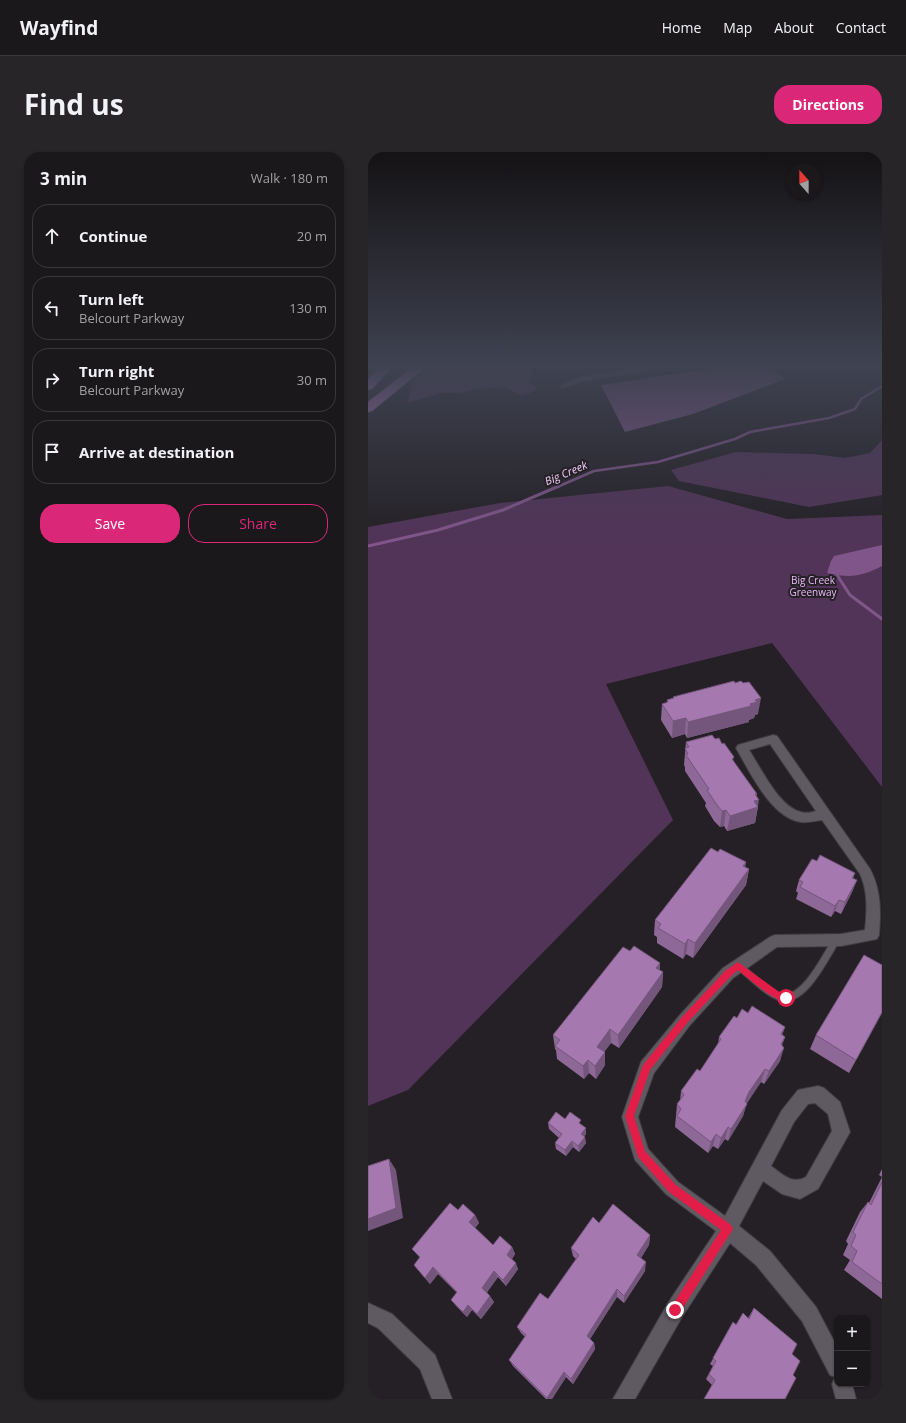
<!DOCTYPE html>
<meta charset="utf-8">
<style>
:root{--surface:#1b181c;--page:#282529;--text:#f1f3f6;--muted:#a0a0a3;--line:#39373b;--accent:#db2777}
body{margin:0;font-family:"Open Sans",sans-serif;background:var(--page);color:var(--text)}
.controls{position:absolute;right:12px;bottom:12px;display:grid;overflow:hidden;border-radius:8px;box-shadow:0 1px 3px #0004}
.controls button{width:36px;height:36px;display:grid;place-items:center;padding:0;border:0;border-bottom:1px solid var(--line);background:var(--surface);color:var(--text);font:20px sans-serif}
.compass{position:absolute;left:418px;top:12px;width:36px;height:36px;border-radius:50%;background:var(--surface);box-shadow:0 1px 3px #0004;rotate:339deg}
.stop{position:absolute;width:12px;height:12px;margin:-9px;border:3px solid #e11d48;border-radius:50%;background:#fff}
.stop.end{background:#e11d48;border-color:#fff;box-shadow:0 1px 4px #0008}
.list{margin:0;padding:0;list-style:none}
h2{display:flex;justify-content:space-between;align-items:center;height:52px;margin:0;padding:0 16px;font-size:17px}
h2 small{font-size:13px;font-weight:400;color:var(--muted)}
.list li{display:grid;grid-template-columns:26px 1fr auto;gap:12px;align-items:center;box-sizing:border-box;height:64px;margin:0 8px 8px;padding:0 8px;border:1px solid var(--line);border-radius:16px}
.list b{display:block;font-size:15px;white-space:nowrap}
.list p{margin:0;font-size:13px;white-space:nowrap;color:var(--muted)}
.list em{font-size:13px;font-style:normal;color:var(--muted)}
.actions{display:flex;gap:8px;padding:12px 16px}
.actions a{flex:1;padding:9px 0;border:1px solid var(--accent);border-radius:16px;text-align:center;font-size:14px;color:var(--accent)}
.actions .main{background:var(--accent);color:#fff}
.icon{flex:none;width:22px;height:22px;fill:none;stroke:currentColor;stroke-width:2;stroke-linecap:round;stroke-linejoin:round}
.map{position:relative;flex:none;width:514px;height:1247px;overflow:hidden;border-radius:16px}
header{display:flex;align-items:center;gap:24px;box-sizing:border-box;height:56px;padding:0 20px;background:var(--surface);border-bottom:1px solid var(--line)}
header strong{font-size:19px}
nav{display:flex;gap:22px;margin-inline-start:auto;font-size:14px}
.intro{display:flex;align-items:center;justify-content:space-between;box-sizing:border-box;height:96px;padding:0 24px}
h1{margin:0;font-size:28px}
.button{padding:10px 18px;border-radius:16px;background:var(--accent);color:#fff;font-size:14px;font-weight:700}
main{display:flex;gap:24px;padding:0 24px}
aside{flex:1;background:var(--surface);border-radius:16px;box-shadow:0 1px 3px #0004}
.map>svg:first-child{display:block}
.green{fill:#513458}
.water{fill:#80568a}
.lines{fill:none;stroke-linecap:round;stroke-linejoin:round}
.stream-far1{stroke:#80568a;stroke-width:2.5}
.stream{stroke:#80568a;stroke-width:3}
.lane-casing{stroke:#413d41;stroke-width:9}
.street-casing{stroke:#413d41;stroke-width:2}
.highway-casing{stroke:#413d41;stroke-width:2}
.lane{stroke:#5f5a61;stroke-width:7}
.street{fill:#5f5a61;fill-rule:evenodd}
.highway{fill:#b578c5;fill-rule:evenodd}
.wall{fill:#8e6897}
.shaded-wall{fill:#74557b}
.building{fill:#a579b0;stroke:#74557b}
.route{fill:#e11d48}
.labels{text-anchor:middle;stroke-width:4;stroke-linejoin:round;paint-order:stroke}
.far-park-label{font-size:10px;fill:#ebbaf8;stroke:#242025}
.far-water-label{font-size:11px;font-style:italic;fill:#f2cdfb;stroke:#242025}
</style>
<header>
<strong>Wayfind</strong>
<nav><a>Home</a><a>Map</a><a>About</a><a>Contact</a></nav>
</header>
<div class="intro"><h1>Find us</h1><a class="button">Directions</a></div>
<main>
<aside>
<h2>3 min<small>Walk · 180 m</small></h2>
<ul class="list">
<li><svg class="icon" aria-label="ahead" viewBox="0 0 24 24"><path d="M12 20V5M6 11l6-6 6 6"/></svg><div><b>Continue</b></div><em>20 m</em></li>
<li><svg class="icon" aria-label="left" viewBox="0 0 24 24"><path d="M17 20v-9H6M10 6l-5 5 5 5"/></svg><div><b>Turn left</b><p>Belcourt Parkway</p></div><em>130 m</em></li>
<li><svg class="icon" aria-label="right" viewBox="0 0 24 24"><path d="M7 20v-9h11M14 6l5 5-5 5"/></svg><div><b>Turn right</b><p>Belcourt Parkway</p></div><em>30 m</em></li>
<li><svg class="icon" aria-label="arrive" viewBox="0 0 24 24"><path d="M6 21V4h12l-3 4 3 4H6"/></svg><div><b>Arrive at destination</b></div></li>
</ul>
<div class="actions"><a class="main">Save</a><a>Share</a></div>
</aside>
<div class="map">
<svg width="514" height="1247" viewBox="0 0 514 1247">
<rect width="100%" height="100%" fill="#242025"/>
<g class="green">
<polygon points="65,214 158,214 164,223 160,230 169,235 163,241 152,243 136,235 110,237 90,241 72,241 40,251 44,229"/>
<polygon points="514,288 514,343 441,355 311,329 303,318 368,300 445,302 477,306 502,301"/>
<polygon points="300,334 419,367 514,363 514,635 404,491 238,532 305,668 40,938 0,954 0,375 132,351"/>
</g>
<g class="water">
<polygon points="362,214 400,214 417,227 325,262 257,280 233,233"/>
<path d="M514,393V414C492,425 483,426 459,421L463,409L466,404Z"/>
</g>
<g class="lines">
<polyline class="stream-far1" points="189,335 226,319 290,310 367,287 382,280 461,266 487,257 493,247 514,234"/>
<g class="stream">
<polyline points="0,394 70,378 135,358 191,334"/>
<polyline points="469,423 482,443 514,467"/>
</g>
<defs>
<path id="lane" d="M371,814C382,823 400,842 413,845C436,851 458,804 468,788"/>
<g id="street">
<polygon points="288,214 307,214 214,229 195,236 192,234 213,225"/>
<path d="M405,583L409,584L502,717C513,738 513,759 511,783L509,787L473,794L409,795L365,826L322,873L286,921L270,965L280,997L310,1030L357,1064L414,958L430,938L450,934L456,936L472,950L482,980L450,1037L432,1047L414,1042L395,1029L371,1074L402,1099L448,1155L469,1195V1232H484L488,1247H468L464,1232L467,1225L462,1223L434,1169L388,1113L362,1091L314,1165L267,1247H245L300,1151L348,1079L298,1042L267,1008L254,965L273,910L312,863L355,816L402,785L407,783L473,782L497,778C499,759 500,739 492,722L454,668C447,669 440,671 433,670C403,666 382,620 368,596L370,593ZM402,592L448,659C444,660 438,662 433,660C411,655 393,616 381,598ZM447,951L460,962L464,979L438,1025C424,1033 414,1022 403,1014L426,970L440,952Z"/>
<polygon points="0,1151 24,1162 67,1203 84,1247 64,1247 52,1217 10,1176 0,1171"/>
</g>
<g id="highway">
<polygon points="13,214 25,214 4,237 0,238 0,227"/>
<polygon points="46,214 59,214 4,259 0,260 0,250"/>
</g>
</defs>
<use href="#lane" class="lane-casing"/>
<use href="#street" class="street-casing"/>
<use href="#highway" class="highway-casing"/>
<use href="#lane" class="lane"/>
<use href="#street" class="street"/>
<use href="#highway" class="highway"/>
</g>
<g class="wall">
<polygon points="305,545 390,562 387,563 386,566 381,568 381,570 319,586 317,582 304,586 293,568 294,552 299,551 299,548 305,546"/>
<polygon points="347,587 354,592 366,605 365,608 389,645 390,655 387,671 359,679 356,674 352,675 346,669 337,654 338,651 317,619 317,615 316,613 318,590"/>
<polygon points="350,700 378,710 377,715 381,717 378,733 325,806 318,802 315,807 289,791 289,785 286,783 287,768"/>
<polygon points="449,709 487,721 485,727 489,728 484,740 473,762 467,759 463,765 428,747 430,741 428,739 431,728"/>
<polygon points="262,799 292,811 292,818 295,820 294,835 251,896 243,891 236,900 237,900 237,913 228,927 221,921 216,927 189,907 188,898 187,897 185,883"/>
<polygon points="514,813 514,861 481,921 442,897 448,883"/>
<polygon points="380,861 417,875 414,883 417,885 414,893 412,909 396,932 393,930 378,951 375,964 360,989 357,987 350,997 345,994 340,1001 307,975 309,952 312,949 313,939 332,919 350,892 351,885 369,866"/>
<polygon points="197,967 214,973 218,982 216,984 218,991 211,1000 205,995 198,1004 188,997 187,991 191,986 181,977 180,971"/>
<polygon points="514,1017 514,1147 476,1118 482,1108 475,1103 480,1092 478,1089 492,1060 500,1050 501,1051 514,1025 511,1023"/>
<polygon points="90,1058 107,1063 111,1071 107,1076 125,1093 144,1095 147,1102 144,1107 150,1117 138,1134 130,1125 119,1140 126,1150 113,1167 104,1158 99,1165 88,1154 83,1148 89,1141 70,1122 62,1132 46,1113 52,1106 44,1097"/>
<polygon points="231,1071 282,1083 281,1093 273,1106 277,1119 256,1151 249,1145 222,1187 226,1191 227,1197 205,1232 198,1225 184,1247 178,1247 145,1214 141,1208 157,1185 153,1181 149,1175 180,1147 208,1107 205,1104 203,1096"/>
<polygon points="386,1156 424,1202 425,1223 417,1247 336,1247 344,1233 338,1227 345,1214 342,1212 365,1170 368,1172 380,1166"/>
</g>
<g class="shaded-wall">
<polygon points="393,546 390,562 387,563 386,566 381,568 381,570 319,586 320,570 382,552 387,548"/>
<polygon points="318,566 317,582 304,586 305,569"/>
<polygon points="387,642 389,642 388,649 391,648 387,671 359,679 362,664"/>
<polygon points="358,658 356,674 352,675 354,659"/>
<polygon points="378,710 375,725 381,717 378,733 325,806 327,791"/>
<polygon points="489,728 484,740 473,762 477,750"/>
<polygon points="471,748 467,759 463,765 467,754"/>
<polygon points="320,787 318,802 315,807 317,792"/>
<polygon points="292,811 292,825 288,816"/>
<polygon points="295,820 294,835 251,896 250,883"/>
<polygon points="514,860 514,861 481,921 488,908"/>
<polygon points="417,875 412,889 413,882"/>
<polygon points="242,877 243,891 230,908 229,895"/>
<polygon points="417,885 412,898 413,892"/>
<polygon points="416,896 412,909 396,932 401,919"/>
<polygon points="237,900 237,913 228,927 227,914"/>
<polygon points="220,908 221,921 216,927 215,914"/>
<polygon points="397,917 393,930 378,953 379,952 375,964 360,989 363,977 381,940"/>
<polygon points="360,975 357,987 350,997 353,986"/>
<polygon points="218,976 218,982 213,988 213,982"/>
<polygon points="348,982 345,994 340,1001 343,990"/>
<polygon points="217,985 218,991 211,1000 210,994"/>
<polygon points="204,989 205,995 198,1004 197,998"/>
<polygon points="21,1007 28,1018 35,1066 0,1079 0,1067"/>
<polygon points="107,1063 111,1071 105,1078 101,1070"/>
<polygon points="282,1083 281,1093 269,1111 269,1103"/>
<polygon points="144,1095 147,1102 142,1109 139,1103"/>
<polygon points="278,1110 277,1119 256,1151 256,1144"/>
<polygon points="148,1111 150,1117 138,1134 135,1128"/>
<polygon points="65,1115 70,1122 62,1132 57,1126"/>
<polygon points="126,1119 130,1125 118,1142 114,1136"/>
<polygon points="249,1137 249,1145 220,1190 219,1184"/>
<polygon points="122,1144 126,1150 113,1167 109,1162"/>
<polygon points="100,1153 104,1158 99,1165 95,1160"/>
<polygon points="226,1191 227,1197 205,1232 203,1227"/>
<polygon points="196,1220 198,1225 184,1247 179,1247 179,1246"/>
</g>
<g class="building">
<polygon points="366,529 367,531 373,529 375,531 381,530 393,546 387,548 389,550 382,552 383,554 320,570 318,566 305,569 294,552 300,550 299,548 306,546 305,545"/>
<polygon points="344,583 347,587 351,586 354,592 356,591 366,605 364,607 389,642 387,642 391,648 386,649 390,655 362,664 358,658 354,659 349,653 339,638 341,637 318,603 320,602 317,596 321,595 318,590"/>
<polygon points="343,696 350,700 352,697 378,710 375,714 381,717 327,791 320,787 317,792 290,776 293,772 287,768"/>
<polygon points="452,703 487,721 484,726 489,728 477,750 471,748 467,754 432,735 435,730 431,728 444,707 449,709"/>
<polygon points="266,794 292,811 288,816 295,820 250,883 242,877 229,895 237,900 227,914 220,908 215,914 187,894 192,888 185,883 255,795 262,799"/>
<polygon points="496,803 514,813 514,860 488,908 448,883"/>
<polygon points="384,854 417,875 413,882 417,885 413,892 416,896 401,919 397,917 381,940 377,949 379,952 363,977 360,975 353,986 348,982 343,990 309,964 313,957 309,952 316,943 313,939 329,917 332,919 353,887 351,885 366,864 369,866 374,857 380,861"/>
<polygon points="188,960 197,967 202,960 213,968 211,971 218,976 213,982 217,985 210,994 204,989 197,998 187,991 194,982 180,971"/>
<polygon points="21,1007 28,1056 0,1067 0,1014"/>
<polygon points="514,1030 514,1132 484,1110 489,1099 483,1094 488,1083 485,1080 500,1050 503,1053"/>
<polygon points="82,1051 90,1058 95,1052 107,1063 101,1070 125,1093 132,1084 144,1095 139,1103 148,1111 135,1128 126,1119 114,1136 122,1144 109,1162 100,1153 95,1160 83,1148 89,1140 65,1115 57,1126 46,1113 52,1105 44,1097"/>
<polygon points="245,1052 282,1083 269,1103 278,1110 256,1144 249,1137 219,1184 226,1191 203,1227 196,1220 179,1246 141,1208 158,1183 149,1175 172,1141 180,1147 211,1103 203,1096 225,1065 231,1071"/>
<polygon points="386,1156 429,1192 424,1202 432,1209 425,1223 428,1226 417,1247 336,1247 347,1228 341,1222 348,1209 345,1206 365,1170 368,1173 375,1161 381,1167"/>
</g>
<linearGradient id="sky" x2="0" y2="1"><stop stop-color="#141214"/><stop offset="0.55" stop-color="#3f4251"/><stop offset="1" stop-color="#3f4251" stop-opacity="0"/></linearGradient>
<rect width="514" height="389" fill="url(#sky)"/>
<path class="route" d="M370,810L414,842L421,844V849C410,853 380,826 370,818L363,824L320,870L282,918L266,964L277,999L308,1033L363,1073L365,1077L311,1162L307,1164L303,1162L302,1158L303,1155L353,1078L301,1040L270,1005L257,964L275,913L314,865L357,819Z"/>
<g class="labels">
<g class="far-park-label">
<text x="445" y="432">Big Creek<tspan x="445" dy="12">Greenway</tspan></text>
</g>
<g class="far-water-label">
<text transform="translate(198 321) rotate(-23)" y="4">Big Creek</text>
</g>
</g>
</svg>
<div class="controls">
<button>+</button>
<button>−</button>
</div>
<svg class="compass" viewBox="-18 -18 36 36"><path d="M0-13l5 13h-10z" fill="#e53935"/><path d="M0 13l5-13h-10z" fill="#a0a0a3"/></svg>
<div class="stop" style="left:418px;top:846px"></div>
<div class="stop end" style="left:307px;top:1158px"></div>
</div>
</main>
